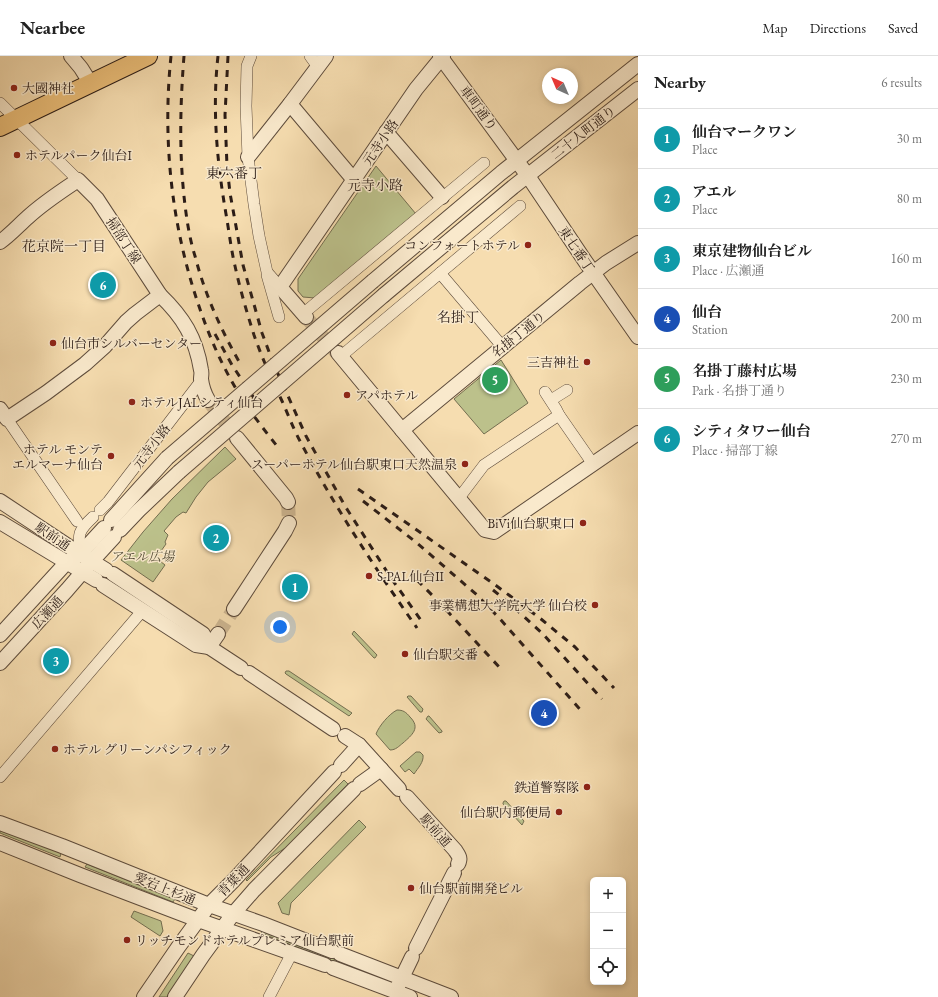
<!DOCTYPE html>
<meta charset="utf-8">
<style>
:root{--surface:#fff;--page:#f2f2f2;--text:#222;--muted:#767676;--line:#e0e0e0;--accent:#2563eb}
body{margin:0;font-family:"EB Garamond","Noto Serif JP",serif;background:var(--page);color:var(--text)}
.controls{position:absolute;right:12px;bottom:12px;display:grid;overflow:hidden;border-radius:6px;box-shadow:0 2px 6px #0003}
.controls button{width:36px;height:36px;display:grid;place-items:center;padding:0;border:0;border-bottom:1px solid var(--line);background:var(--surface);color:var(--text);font:20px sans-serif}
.compass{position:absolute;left:542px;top:12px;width:36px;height:36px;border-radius:50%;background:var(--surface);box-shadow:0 2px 6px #0003;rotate:316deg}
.you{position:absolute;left:280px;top:571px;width:14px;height:14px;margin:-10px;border:3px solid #fff;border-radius:50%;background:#1a73e8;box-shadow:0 0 0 6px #1a73e833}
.badge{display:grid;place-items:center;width:26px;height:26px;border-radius:50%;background:var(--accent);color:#fff;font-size:13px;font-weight:700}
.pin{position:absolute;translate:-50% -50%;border:2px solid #fff;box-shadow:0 1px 4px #0006}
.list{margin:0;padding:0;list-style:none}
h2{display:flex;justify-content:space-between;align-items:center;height:52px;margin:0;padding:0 16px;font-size:17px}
h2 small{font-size:13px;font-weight:400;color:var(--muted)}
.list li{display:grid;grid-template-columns:26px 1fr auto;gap:12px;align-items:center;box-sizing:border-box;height:60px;padding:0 16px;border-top:1px solid var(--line)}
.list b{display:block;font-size:15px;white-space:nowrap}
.list p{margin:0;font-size:13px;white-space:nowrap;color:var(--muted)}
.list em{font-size:13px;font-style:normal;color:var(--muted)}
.icon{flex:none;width:22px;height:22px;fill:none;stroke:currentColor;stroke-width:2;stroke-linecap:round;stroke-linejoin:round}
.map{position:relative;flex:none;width:638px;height:941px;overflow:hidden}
header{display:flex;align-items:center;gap:24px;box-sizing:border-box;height:56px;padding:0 20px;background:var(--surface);border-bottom:1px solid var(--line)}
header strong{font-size:19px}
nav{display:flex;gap:22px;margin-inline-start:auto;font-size:14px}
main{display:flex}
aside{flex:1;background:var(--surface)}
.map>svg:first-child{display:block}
.green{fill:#bcc18b;stroke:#746e50}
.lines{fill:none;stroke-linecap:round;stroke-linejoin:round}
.tertiary-tunnel{stroke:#cdb691;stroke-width:14;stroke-dasharray:14 7;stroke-linecap:butt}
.minor-casing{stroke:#5e4c3c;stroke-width:12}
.tertiary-casing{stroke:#5e4c3c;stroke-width:16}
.trunk-casing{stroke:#2b1c16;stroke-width:20}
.minor{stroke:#f9e9cc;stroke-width:11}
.tertiary{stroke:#f9e9cc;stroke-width:14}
.trunk{stroke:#ebbe78;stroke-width:18}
.rail{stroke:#2b1c16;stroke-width:3;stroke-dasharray:7 7;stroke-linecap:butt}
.tertiary-bridge-casing{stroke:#5e4c3c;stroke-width:16;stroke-linecap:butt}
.tertiary-bridge{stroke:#f9e9cc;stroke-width:14}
.poi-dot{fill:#8f2418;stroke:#f9e9cc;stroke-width:1.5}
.labels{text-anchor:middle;stroke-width:3;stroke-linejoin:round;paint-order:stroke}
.poi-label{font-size:13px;fill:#2b1c16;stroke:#f9e9cc;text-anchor:start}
.street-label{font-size:13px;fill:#2b1c16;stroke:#f9e9cc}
.park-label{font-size:13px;font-style:italic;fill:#564e39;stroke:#f9e9cc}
.neighbourhood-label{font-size:14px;fill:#2b1c16;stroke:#f9e9cc}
</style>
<header>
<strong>Nearbee</strong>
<nav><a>Map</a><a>Directions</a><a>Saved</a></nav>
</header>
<main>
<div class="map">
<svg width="638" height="941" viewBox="0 0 638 941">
<rect width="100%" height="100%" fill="#f6ddb0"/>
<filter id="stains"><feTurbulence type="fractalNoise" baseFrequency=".005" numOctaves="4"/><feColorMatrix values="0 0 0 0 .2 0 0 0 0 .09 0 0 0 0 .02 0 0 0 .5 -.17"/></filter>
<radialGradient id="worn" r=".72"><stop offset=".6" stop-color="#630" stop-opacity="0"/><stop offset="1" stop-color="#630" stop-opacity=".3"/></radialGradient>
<g class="green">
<polygon points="376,110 416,158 315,242 303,241 298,235 298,223"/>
<polygon points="501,304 528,347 484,378 454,343"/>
<polygon points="225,391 236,403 208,426 196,441 186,457 183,456 176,461 164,475 168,479 165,486 166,488 156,502 165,509 153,526 121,504 143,476 172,443"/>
<polygon points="354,575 355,576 377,599 375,602 374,602 352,578"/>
<polygon points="286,615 289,615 352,657 349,660 286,618 285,617"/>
<polygon points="408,640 411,640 423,653 422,656 420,656 407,641"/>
<path d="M397,654C403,654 406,656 410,661C421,672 412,679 403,687C399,690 396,694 390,694L376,678C379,670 389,658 397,654Z"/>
<polygon points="428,660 429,660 442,675 442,676 439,677 426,663"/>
<path d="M416,696H420L423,699C424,706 418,712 414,718L409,713L405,716L400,710Z"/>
<polygon points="344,724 348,728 287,791 271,801 247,825 246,824"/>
<polygon points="504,745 506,745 524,765 522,769 503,748 503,747"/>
<polygon points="359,764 366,771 291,847 289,859 282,857 278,847"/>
<polygon points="0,773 61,797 60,801 0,777"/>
<polygon points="87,808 175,843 173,846 85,811"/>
<polygon points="134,855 161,865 163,875 160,880 131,861"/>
<polygon points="263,875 369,917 368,920 261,877"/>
<polygon points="188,897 194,900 167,941 159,941"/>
</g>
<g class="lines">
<g class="tertiary-tunnel">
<polyline points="306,261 336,296"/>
<polyline points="208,344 237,382"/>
<polyline points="288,446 289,467"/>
<polyline points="218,578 234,553"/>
</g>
<defs>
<g id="minor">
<polyline points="251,0 247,10 246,50 248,101 254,148 259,180 267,216 280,231"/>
<polyline points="310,0 318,11"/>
<polyline points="0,47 78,124"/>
<polyline points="440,217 502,290"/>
<polyline points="267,219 279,261"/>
<polyline points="304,257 484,107"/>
<polyline points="340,301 520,150"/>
<polyline points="545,336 556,353 559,359 593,408"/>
<polyline points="551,344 567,334"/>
<polyline points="7,363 77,465"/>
<polyline points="459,442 484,409 559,359"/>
<polyline points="100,454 108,446 201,325"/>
<path d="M80,498C78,477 78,475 93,461"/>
<polyline points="0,721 143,554"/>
<polyline points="269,941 292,897"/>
</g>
<g id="tertiary">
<polyline points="71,0 81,12 91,28"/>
<polyline points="440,0 528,120 585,205 638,281"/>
<polyline points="290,48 354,124"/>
<polyline points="386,76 442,141"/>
<polyline points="248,101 290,48 326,0"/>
<path d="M0,186C10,179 18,170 28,161C43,147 60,136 78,124L97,143L160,239C183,261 196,282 201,314C202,317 201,320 201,323C202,331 204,337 208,344"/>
<polyline points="373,225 501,117 638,8"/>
<polyline points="384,239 513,131 638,33"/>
<polyline points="306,261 280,231 416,33 443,0"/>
<polyline points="338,297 485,474 494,476 638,377"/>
<polyline points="0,353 7,363 46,337 85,308 105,290 126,266 135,258 160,239"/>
<polyline points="402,374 580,227 606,207 638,187"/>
<polyline points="237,382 286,442 288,446"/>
<polyline points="0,445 80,498 106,514"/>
<polyline points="111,464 167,402"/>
<polyline points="0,466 96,524"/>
<polyline points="120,474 139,454 179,416"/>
<polyline points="113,518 203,578 209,591"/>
<polyline points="103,529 196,589 209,591 241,612"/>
<polyline points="234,553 285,475 289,467"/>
<polyline points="0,579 67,506 80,498 104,472"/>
<polyline points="209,591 218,578"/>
<polyline points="0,607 67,534 92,505 114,481"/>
<polyline points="249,617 333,673"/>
<polyline points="345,680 359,689 399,733"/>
<polyline points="341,709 359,689"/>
<polyline points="360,728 381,713"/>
<path d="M407,741L455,794C459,800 461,802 458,808"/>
<polyline points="0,767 62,790 209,849 263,868 332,895"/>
<polyline points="0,787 80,819 198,864 325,909"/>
<polyline points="416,892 454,817"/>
<polyline points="340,898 451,941"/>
<polyline points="333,912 410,941"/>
<polyline points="398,930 412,901"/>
<polyline points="144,941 179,890 209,849 233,825 334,716"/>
<polyline points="175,941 203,899 233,858 254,834 354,733"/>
</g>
<polyline id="trunk" points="0,71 148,0"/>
</defs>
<use href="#minor" class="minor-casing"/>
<use href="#tertiary" class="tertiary-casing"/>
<use href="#trunk" class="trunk-casing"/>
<use href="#minor" class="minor"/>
<use href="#tertiary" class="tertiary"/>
<use href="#trunk" class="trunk"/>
<g class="rail">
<path d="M171,0C162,87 172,174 201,256C210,282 221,307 235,331C247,352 262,371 277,390"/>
<path d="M184,0C180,50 179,100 185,149C187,166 190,184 195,200C205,239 221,274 241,309"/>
<path d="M218,0C212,53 217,106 226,158C229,175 231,193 235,210C240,233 247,257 254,279C262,302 272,324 282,345C288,358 293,372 300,385C334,450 375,512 417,572"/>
<polyline points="228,0 225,59 227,110 230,137 243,209 262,277 274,309 306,380 345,450 391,522 423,567"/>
<polyline points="215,278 232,309 258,348"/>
<polyline points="358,433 494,528 541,563 575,591 614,632"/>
<polyline points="363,445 417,487 477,539 501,564 584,658"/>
<polyline points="417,524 437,544 501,613"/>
<polyline points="493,534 510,548 542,577 602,643"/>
</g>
<defs>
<g id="tertiary-bridge">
<polyline points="167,402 373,225"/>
<polyline points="179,416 384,239"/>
</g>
</defs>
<use href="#tertiary-bridge" class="tertiary-bridge-casing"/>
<use href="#tertiary-bridge" class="tertiary-bridge"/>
</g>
<g class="poi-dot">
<circle cx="14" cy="32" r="4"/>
<circle cx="17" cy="99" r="4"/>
<circle cx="528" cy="189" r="4"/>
<circle cx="53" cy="287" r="4"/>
<circle cx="587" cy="306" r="4"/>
<circle cx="347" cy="339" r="4"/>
<circle cx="132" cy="346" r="4"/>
<circle cx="111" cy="400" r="4"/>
<circle cx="465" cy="408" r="4"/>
<circle cx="583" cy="467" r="4"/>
<circle cx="369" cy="520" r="4"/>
<circle cx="595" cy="549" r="4"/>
<circle cx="405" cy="598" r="4"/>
<circle cx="55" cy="693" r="4"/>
<circle cx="587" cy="731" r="4"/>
<circle cx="559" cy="756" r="4"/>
<circle cx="411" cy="832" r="4"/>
<circle cx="127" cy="884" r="4"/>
</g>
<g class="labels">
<g class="poi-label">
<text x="22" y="37">大國神社</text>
<text x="25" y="104">ホテルパーク仙台I</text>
<text x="520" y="194" text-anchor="end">コンフォートホテル</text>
<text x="61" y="292">仙台市シルバーセンター</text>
<text x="579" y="311" text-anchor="end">三吉神社</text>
<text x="355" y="344">アパホテル</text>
<text x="140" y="351">ホテルJALシティ仙台</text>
<text x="103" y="398" text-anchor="end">ホテル モンテ<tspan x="103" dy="15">エルマーナ仙台</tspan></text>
<text x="457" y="413" text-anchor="end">スーパーホテル仙台駅東口天然温泉</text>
<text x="575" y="472" text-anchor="end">BiVi仙台駅東口</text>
<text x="377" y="525">S-PAL仙台II</text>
<text x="587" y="554" text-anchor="end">事業構想大学院大学 仙台校</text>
<text x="413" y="603">仙台駅交番</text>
<text x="63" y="698">ホテル グリーンパシフィック</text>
<text x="579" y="736" text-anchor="end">鉄道警察隊</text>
<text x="551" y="761" text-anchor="end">仙台駅内郵便局</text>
<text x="419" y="837">仙台駅前開発ビル</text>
<text x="135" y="889">リッチモンドホテルプレミア仙台駅前</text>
</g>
<g class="street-label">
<text transform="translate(479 52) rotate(53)" y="5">車町通り</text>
<text transform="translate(583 76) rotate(-38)" y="5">二十人町通り</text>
<text transform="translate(380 86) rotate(-56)" y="5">元寺小路</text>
<text transform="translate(124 184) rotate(57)" y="5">掃部丁線</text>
<text transform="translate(577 193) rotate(56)" y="5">東七番丁</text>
<text transform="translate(518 278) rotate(-39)" y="5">名掛丁通り</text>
<text transform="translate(151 390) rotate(-52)" y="5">元寺小路</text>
<text transform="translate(53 480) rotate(34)" y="5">駅前通</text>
<text transform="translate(47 556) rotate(-47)" y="5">広瀬通</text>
<text transform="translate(436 774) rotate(48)" y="5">駅前通</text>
<text transform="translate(233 824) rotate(-46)" y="5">青葉通</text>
<text transform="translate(165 832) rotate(22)" y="5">愛宕上杉通</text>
</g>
<g class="park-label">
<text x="142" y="505">アエル広場</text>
</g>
<g class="neighbourhood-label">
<text x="234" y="122">東六番丁</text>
<text x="375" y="134">元寺小路</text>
<text x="64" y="195">花京院一丁目</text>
<text x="458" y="266">名掛丁</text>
</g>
</g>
<rect width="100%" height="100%" filter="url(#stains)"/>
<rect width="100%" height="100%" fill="url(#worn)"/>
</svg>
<div class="controls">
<button>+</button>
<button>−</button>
<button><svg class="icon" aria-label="locate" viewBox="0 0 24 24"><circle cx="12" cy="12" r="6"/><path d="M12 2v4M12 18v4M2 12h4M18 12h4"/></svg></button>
</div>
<svg class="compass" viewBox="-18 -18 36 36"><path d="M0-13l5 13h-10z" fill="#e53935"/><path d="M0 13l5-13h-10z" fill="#767676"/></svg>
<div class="you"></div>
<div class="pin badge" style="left:295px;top:531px;background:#0f9aa8">1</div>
<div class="pin badge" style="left:216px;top:482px;background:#0f9aa8">2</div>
<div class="pin badge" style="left:56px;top:605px;background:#0f9aa8">3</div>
<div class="pin badge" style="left:544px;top:657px;background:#1a4fb4">4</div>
<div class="pin badge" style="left:495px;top:324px;background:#2e9e5b">5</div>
<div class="pin badge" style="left:103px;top:229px;background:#0f9aa8">6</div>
</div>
<aside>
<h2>Nearby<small>6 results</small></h2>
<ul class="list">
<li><span class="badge" style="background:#0f9aa8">1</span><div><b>仙台マークワン</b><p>Place</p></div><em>30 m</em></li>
<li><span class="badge" style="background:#0f9aa8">2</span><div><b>アエル</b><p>Place</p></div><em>80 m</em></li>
<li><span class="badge" style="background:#0f9aa8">3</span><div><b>東京建物仙台ビル</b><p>Place · 広瀬通</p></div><em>160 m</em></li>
<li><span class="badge" style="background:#1a4fb4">4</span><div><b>仙台</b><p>Station</p></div><em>200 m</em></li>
<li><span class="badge" style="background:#2e9e5b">5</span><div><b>名掛丁藤村広場</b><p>Park · 名掛丁通り</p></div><em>230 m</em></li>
<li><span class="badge" style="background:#0f9aa8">6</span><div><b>シティタワー仙台</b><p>Place · 掃部丁線</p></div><em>270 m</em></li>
</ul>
</aside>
</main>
